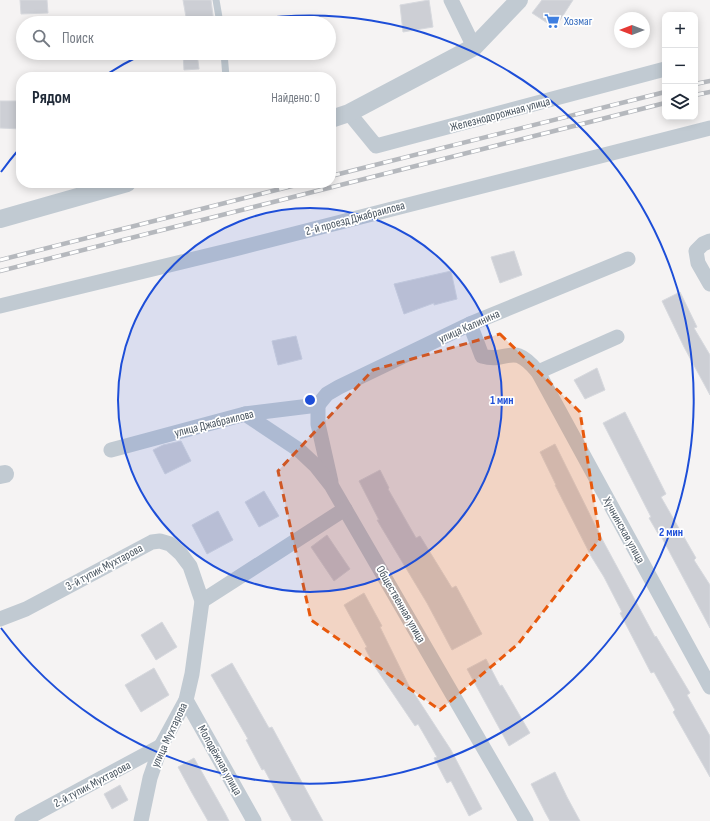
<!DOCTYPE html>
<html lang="ru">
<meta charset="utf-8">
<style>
:root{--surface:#fff;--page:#f6f6f7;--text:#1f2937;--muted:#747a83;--line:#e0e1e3}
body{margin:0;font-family:"Sofia Sans Condensed",sans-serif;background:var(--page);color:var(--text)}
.controls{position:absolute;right:12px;top:12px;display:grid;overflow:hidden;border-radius:8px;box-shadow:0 2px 10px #0003}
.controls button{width:36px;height:36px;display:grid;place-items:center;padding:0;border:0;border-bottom:1px solid var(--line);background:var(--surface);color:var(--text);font:20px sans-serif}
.compass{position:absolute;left:614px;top:12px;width:36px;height:36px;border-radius:50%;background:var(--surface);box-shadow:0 2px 10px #0003;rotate:270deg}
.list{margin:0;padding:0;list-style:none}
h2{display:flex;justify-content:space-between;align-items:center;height:52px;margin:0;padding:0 16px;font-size:17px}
h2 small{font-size:13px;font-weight:400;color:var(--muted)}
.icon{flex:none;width:22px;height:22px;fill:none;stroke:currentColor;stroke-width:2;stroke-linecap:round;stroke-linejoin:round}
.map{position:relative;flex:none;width:710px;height:821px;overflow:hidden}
.search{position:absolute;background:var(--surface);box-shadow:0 2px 10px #0003;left:16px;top:16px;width:320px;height:44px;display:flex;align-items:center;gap:10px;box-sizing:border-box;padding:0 14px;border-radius:22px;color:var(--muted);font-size:15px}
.panel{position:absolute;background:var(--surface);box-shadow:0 2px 10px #0003;left:16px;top:72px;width:320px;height:116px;border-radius:16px}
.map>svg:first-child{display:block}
.building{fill:#cdcfd5;stroke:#d7d9de}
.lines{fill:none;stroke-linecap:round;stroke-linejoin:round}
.service{stroke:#c1cad2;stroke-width:7}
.minor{stroke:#c1cad2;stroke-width:15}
.tertiary{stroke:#c1cad2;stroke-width:18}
.rail-casing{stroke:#b5b8bd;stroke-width:4.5}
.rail{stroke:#fff;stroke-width:3;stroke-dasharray:9;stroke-linecap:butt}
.marked{fill:#e8590c;fill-opacity:0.2;stroke:#e8590c;stroke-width:3;stroke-dasharray:8 5;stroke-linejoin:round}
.ring{fill:none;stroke:#1d4ed8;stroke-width:2}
.labels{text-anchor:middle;stroke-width:3.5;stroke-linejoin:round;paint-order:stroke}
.shop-label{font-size:12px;fill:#366cbe;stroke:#fff;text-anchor:start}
.street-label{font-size:12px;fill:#4a5661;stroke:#fff}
.centre{fill:#1d4ed8;stroke:#fff;stroke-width:2}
.ring-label{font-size:12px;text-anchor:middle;font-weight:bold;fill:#1d4ed8;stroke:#fff;stroke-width:3.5;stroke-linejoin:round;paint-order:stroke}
</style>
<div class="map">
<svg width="710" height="821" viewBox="0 0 710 821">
<rect width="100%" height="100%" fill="#f5f3f3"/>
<g class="building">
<polygon points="20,0 47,0 48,13 21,14"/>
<polygon points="183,0 211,0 214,23 187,23"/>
<polygon points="429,0 433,27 403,32 400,5"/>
<polygon points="542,0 573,0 555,28 532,13"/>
<polygon points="183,53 197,53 199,69 184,70"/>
<polygon points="0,101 21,101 21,129 0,128"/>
<polygon points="514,251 522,275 500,283 491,257"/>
<polygon points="451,271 457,299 434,305 434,303 404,314 394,284"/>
<polygon points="680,292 697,327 694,328 710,355 710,395 684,347 662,301"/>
<polygon points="296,336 302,359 278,365 272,341"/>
<polygon points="597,368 605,390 585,399 574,380"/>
<polygon points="625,412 666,494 661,497 696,558 694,560 710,585 710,628 661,536 660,537 649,518 651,517 603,423"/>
<polygon points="181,441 191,461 165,474 153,450 163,445"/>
<polygon points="555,444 602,539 655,637 656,636 690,693 687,695 710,736 710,777 673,712 675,710 654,672 651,673 620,613 622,612 604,577 591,556 555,485 556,485 540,452"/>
<polygon points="380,470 389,488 388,489 416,538 420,536 452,588 456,586 482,634 452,650 427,603 377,520 379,520 359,481"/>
<polygon points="264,491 279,516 259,527 245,502"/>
<polygon points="218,511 233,540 207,554 192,525"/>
<polygon points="327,535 350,569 334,581 311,547"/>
<polygon points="364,593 382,626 380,627 408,684 451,750 482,809 469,816 451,781 447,783 434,758 437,757 418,724 415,726 373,664 365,648 367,647 344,605"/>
<polygon points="162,622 177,647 156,660 141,635"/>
<polygon points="486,659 500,686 502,685 530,733 509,746 467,669"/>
<polygon points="232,663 269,728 272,727 323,821 292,821 264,769 262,770 246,740 248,739 211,675"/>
<polygon points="154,668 169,695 141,712 125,685"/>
<polygon points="194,758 225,813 229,821 208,821 192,793 178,767"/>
<polygon points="555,772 567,797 580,821 550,821 545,812 531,784"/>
<polygon points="120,785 128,800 112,809 104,794"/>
</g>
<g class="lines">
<g class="service">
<polyline points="216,0 220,23"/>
<polyline points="224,53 226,77"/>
</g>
<g class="minor">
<polyline points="451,0 474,47"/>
<polyline points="349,113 376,146 665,69"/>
<polyline points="710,241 703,244 696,251 698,263 710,284"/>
<polyline points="0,306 227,251 710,128"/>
<path d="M470,324L482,356C510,364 511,340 538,372L617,337"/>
<polyline points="538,372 710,687"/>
<polyline points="318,405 327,394 339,387 470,324 628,259"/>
<polyline points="318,405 318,424 331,482"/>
<polyline points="245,414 299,450 316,466 331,485 526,821"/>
<polyline points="111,450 245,414 318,405"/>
<polyline points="202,601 345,509"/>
<polyline points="0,619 26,609 152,542 160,541 170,544 181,554 190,566 202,601 192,674 186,700 161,746 150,778 141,821"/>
<polyline points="186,700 254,821"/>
<polyline points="22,821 161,746"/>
</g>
<g class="tertiary">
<polyline points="331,119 349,113 474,47 519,0"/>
<polyline points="0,219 127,183"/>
<polyline points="0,475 5,474"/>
</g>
<defs>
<g id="rail">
<polyline points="695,84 710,81"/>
<polyline points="695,95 710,92"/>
<polyline points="331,176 665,92"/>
<polyline points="0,260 304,183"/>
<polyline points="0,271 665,103"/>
</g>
</defs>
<use href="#rail" class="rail-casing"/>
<use href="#rail" class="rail"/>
</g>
<path class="marked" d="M500,334L580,412L600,539L518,644L440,710L311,620L278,471L373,370Z"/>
<circle cx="310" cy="400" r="192" fill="#1d4ed8" fill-opacity=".12"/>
<g class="ring">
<circle cx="310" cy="400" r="192"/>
<path d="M1 172A384 384 0 0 1 20 148M104 76A384 384 0 0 1 145 53M240 22A384 384 0 1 1 1 628"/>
</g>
<defs>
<symbol id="supermarket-bare" viewBox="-9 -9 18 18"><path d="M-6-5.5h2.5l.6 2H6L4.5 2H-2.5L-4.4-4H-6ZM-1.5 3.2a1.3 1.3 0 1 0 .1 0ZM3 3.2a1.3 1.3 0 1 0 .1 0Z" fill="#3f7fe0" stroke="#fff" stroke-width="2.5" paint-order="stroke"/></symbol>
</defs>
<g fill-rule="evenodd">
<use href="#supermarket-bare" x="541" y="10" width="22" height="22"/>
</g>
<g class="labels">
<g class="shop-label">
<text x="564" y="25">Хозмаг</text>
</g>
<g class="street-label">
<text transform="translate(500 114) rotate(-15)" y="4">Железнодорожная улица</text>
<text transform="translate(355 218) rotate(-15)" y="4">2-й проезд Джабраилова</text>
<text transform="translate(469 326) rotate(-24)" y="4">улица Калинина</text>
<text transform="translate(214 423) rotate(-14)" y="4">улица Джабраилова</text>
<text transform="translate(624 530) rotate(61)" y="4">Хучнинская улица</text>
<text transform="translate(104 567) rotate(-28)" y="4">3-й тупик Мухтарова</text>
<text transform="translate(401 604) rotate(60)" y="4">Общественная улица</text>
<text transform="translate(169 735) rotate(-65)" y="4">улица Мухтарова</text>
<text transform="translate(220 760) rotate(61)" y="4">Молодёжная улица</text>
<text transform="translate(92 784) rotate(-28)" y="4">2-й тупик Мухтарова</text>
</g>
</g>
<circle cx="310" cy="400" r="6" class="centre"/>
<g class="ring-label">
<text x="502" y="404">1 мин</text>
<text x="671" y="536">2 мин</text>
</g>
</svg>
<div class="controls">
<button>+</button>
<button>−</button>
<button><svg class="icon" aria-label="layers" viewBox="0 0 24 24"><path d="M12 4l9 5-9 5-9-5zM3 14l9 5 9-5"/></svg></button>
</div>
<svg class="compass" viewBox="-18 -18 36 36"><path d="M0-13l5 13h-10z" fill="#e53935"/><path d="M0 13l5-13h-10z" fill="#747a83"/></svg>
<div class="search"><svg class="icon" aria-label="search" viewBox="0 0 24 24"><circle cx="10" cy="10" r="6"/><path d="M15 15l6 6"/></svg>Поиск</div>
<section class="panel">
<h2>Рядом<small>Найдено: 0</small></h2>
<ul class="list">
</ul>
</section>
</div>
